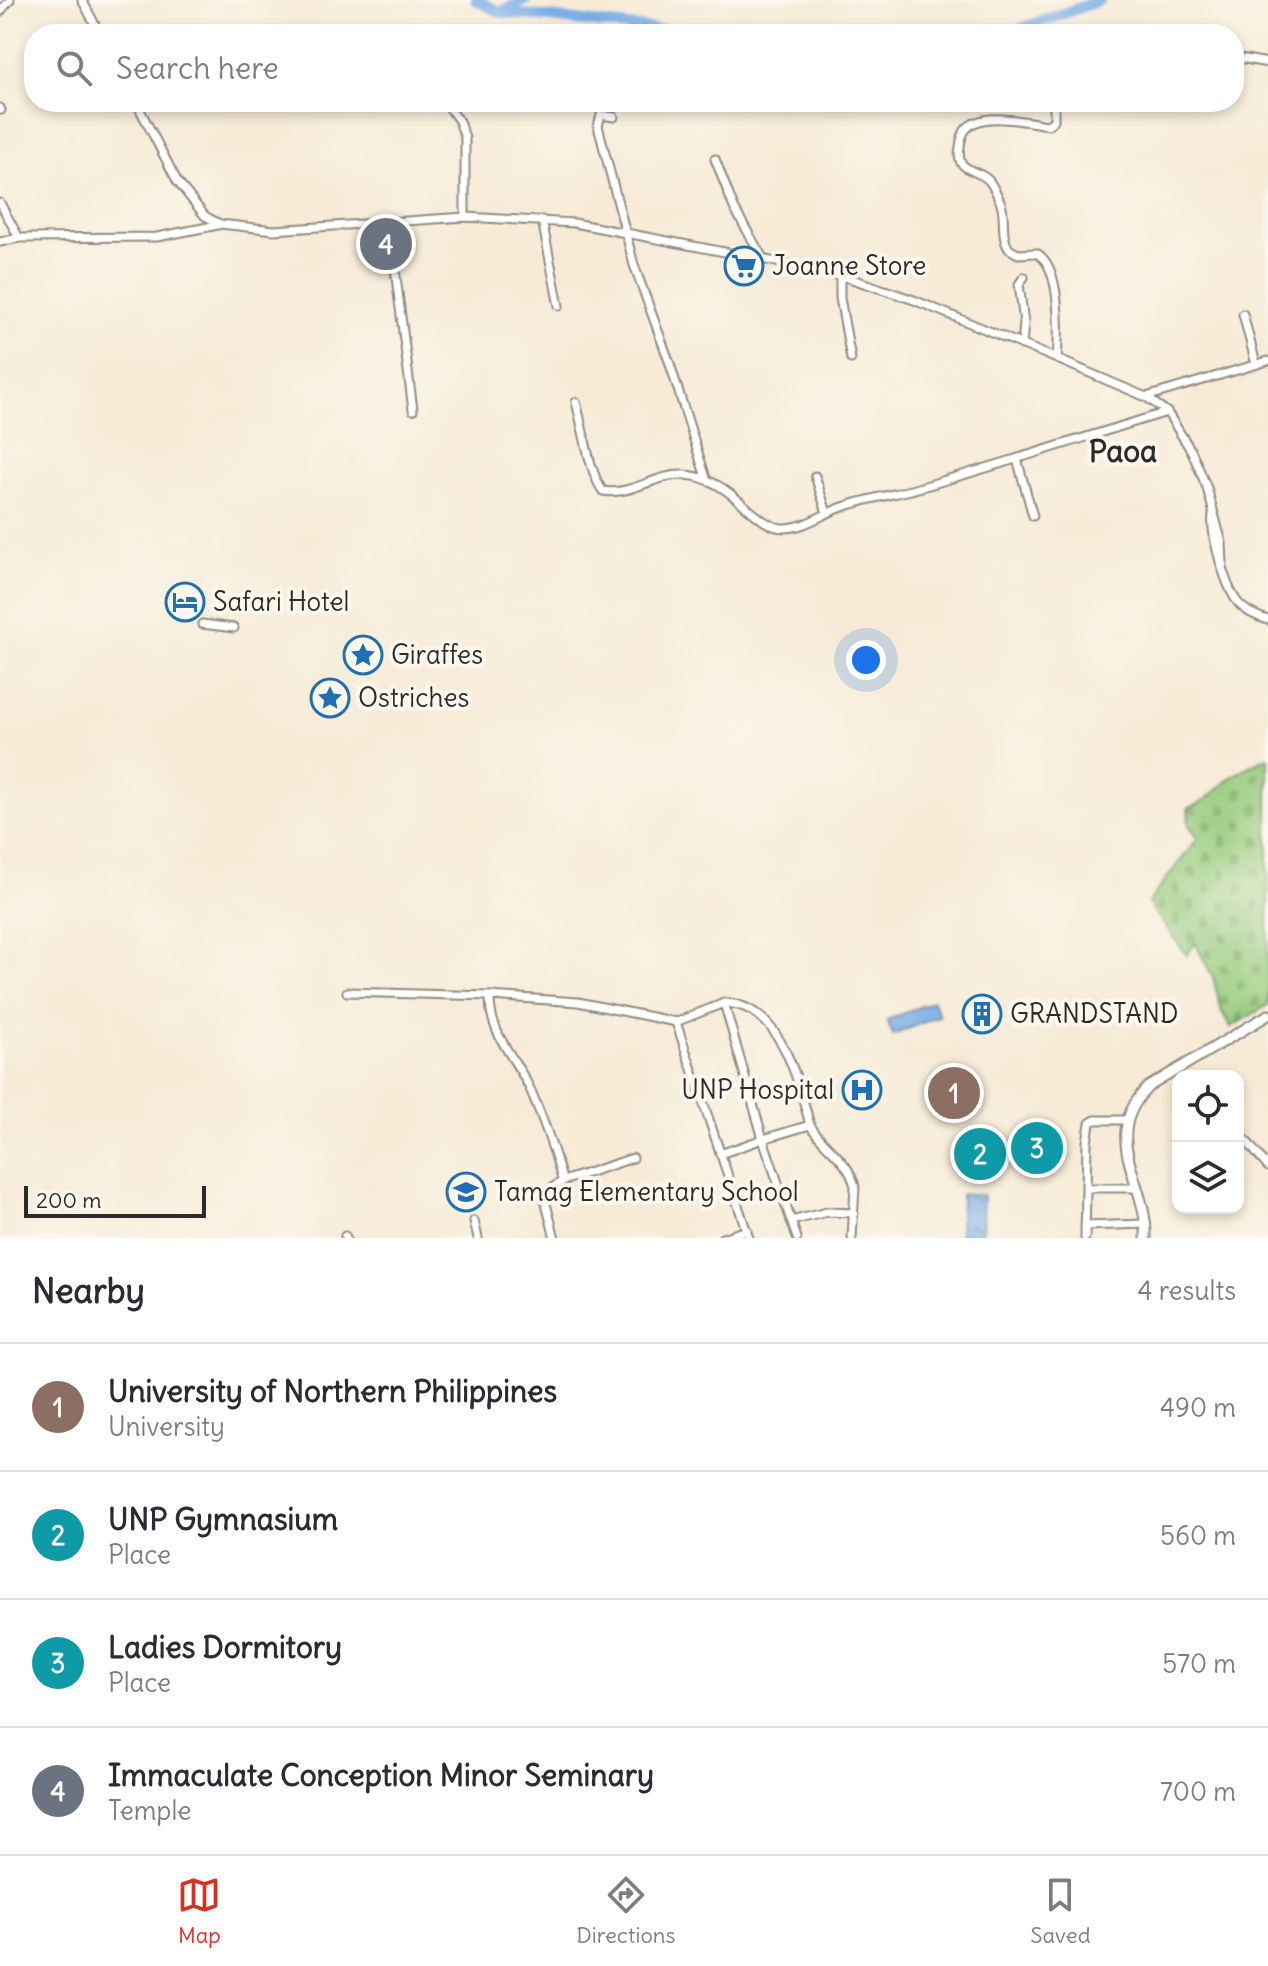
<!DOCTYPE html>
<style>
:root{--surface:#fff;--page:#f2f2f3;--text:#2b2b33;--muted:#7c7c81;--line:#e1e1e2;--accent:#d93025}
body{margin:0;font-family:Delius,sans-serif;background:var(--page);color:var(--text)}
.controls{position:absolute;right:24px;bottom:24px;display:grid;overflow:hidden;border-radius:16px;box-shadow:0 4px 12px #0003}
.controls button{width:72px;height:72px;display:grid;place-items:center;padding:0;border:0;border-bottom:2px solid var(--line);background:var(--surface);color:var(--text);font:40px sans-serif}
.scale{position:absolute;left:24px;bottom:20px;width:182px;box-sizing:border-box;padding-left:8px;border:4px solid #2b2b2b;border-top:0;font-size:22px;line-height:28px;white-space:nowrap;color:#2b2b2b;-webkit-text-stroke:6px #fbf7ec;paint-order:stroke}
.you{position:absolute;left:866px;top:660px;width:28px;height:28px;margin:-20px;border:6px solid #fff;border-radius:50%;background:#1a73e8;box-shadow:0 0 0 12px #1a73e833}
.badge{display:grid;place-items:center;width:52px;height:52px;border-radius:50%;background:var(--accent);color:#fff;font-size:26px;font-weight:700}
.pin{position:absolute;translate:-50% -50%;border:4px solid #fff;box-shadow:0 2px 8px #0006}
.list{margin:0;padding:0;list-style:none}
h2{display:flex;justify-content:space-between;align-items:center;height:104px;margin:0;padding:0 32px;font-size:34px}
h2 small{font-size:26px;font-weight:400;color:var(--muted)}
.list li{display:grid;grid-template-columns:52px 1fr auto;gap:24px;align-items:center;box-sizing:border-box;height:128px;padding:0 32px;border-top:2px solid var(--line)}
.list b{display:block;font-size:30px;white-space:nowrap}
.list p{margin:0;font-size:26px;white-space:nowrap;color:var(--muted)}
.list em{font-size:26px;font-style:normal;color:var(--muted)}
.icon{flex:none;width:44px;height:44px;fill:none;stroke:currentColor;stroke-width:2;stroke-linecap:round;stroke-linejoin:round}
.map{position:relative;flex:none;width:1268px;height:1238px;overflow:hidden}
.search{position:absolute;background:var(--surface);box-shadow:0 4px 12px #0003;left:24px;right:24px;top:24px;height:88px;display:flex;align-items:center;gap:20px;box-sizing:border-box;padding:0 28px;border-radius:32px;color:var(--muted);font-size:30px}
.sheet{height:616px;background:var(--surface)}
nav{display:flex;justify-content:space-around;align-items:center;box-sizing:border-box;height:112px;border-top:2px solid var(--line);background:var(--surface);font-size:22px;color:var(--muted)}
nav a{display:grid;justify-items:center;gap:4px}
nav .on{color:var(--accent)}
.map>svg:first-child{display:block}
.cemetery{fill:url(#cemetery-stones);stroke:#607b54;stroke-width:2}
.water{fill:url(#water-ripples);stroke:#526c88;stroke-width:2}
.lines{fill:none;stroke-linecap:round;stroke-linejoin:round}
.river{stroke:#78ade6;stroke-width:11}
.minor-casing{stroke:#918b81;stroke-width:11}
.major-casing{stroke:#918b81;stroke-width:13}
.minor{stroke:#fff;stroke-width:7}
.major{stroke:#fff;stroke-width:9}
.labels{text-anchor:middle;stroke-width:8;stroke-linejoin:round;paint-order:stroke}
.poi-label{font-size:26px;fill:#2b2b2b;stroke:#fbf7ec;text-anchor:start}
.quarter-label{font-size:30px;font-weight:bold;fill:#2b2b2b;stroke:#fbf7ec}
</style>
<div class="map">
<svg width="1268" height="1238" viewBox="0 0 1268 1238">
<defs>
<pattern id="cemetery-stones" width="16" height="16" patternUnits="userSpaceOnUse" patternTransform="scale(2)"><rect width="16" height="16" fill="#95cb7d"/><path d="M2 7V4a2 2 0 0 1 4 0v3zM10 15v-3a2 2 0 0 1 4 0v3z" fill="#81ae6c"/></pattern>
<pattern id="water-ripples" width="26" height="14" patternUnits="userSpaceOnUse" patternTransform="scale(2)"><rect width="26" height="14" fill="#78ade6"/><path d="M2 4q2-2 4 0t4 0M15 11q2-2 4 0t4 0" fill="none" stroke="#638dbb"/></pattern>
</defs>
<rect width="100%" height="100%" fill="#fbf7ec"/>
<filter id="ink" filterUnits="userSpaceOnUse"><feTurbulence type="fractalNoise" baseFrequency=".0125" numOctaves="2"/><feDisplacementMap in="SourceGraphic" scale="16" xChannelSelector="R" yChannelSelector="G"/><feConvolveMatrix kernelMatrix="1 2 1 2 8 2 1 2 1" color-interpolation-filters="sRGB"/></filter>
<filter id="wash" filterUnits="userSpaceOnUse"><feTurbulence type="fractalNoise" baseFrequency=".006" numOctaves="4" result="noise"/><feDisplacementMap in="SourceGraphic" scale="32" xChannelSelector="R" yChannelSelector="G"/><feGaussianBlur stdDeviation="1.8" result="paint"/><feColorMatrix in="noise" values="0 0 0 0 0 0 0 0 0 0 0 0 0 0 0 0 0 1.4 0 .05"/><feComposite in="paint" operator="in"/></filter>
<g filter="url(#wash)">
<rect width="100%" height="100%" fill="#f7ebd7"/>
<path class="cemetery" d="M1268,757V1005L1231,1027L1222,1012L1213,977L1195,943L1187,955L1148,903L1198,838L1189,825L1188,808C1207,802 1214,791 1229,779C1241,770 1255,763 1268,757Z"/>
<g class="water">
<polygon points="933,1001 939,1016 893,1035 887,1020"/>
<polygon points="961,1194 983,1195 982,1238 960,1238"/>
</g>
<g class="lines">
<g class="river">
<polyline points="476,0 500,12 696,34"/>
<polyline points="501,12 526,0"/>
<polyline points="1007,34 1100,0"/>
</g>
</g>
</g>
<g filter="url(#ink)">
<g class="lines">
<defs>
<g id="minor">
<polyline points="82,0 100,34"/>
<polyline points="0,12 10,0"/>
<polyline points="1234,57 1268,63"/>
<polyline points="136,102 177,181 205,216 220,224 274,230 465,217 574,223 792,265 852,279 914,300 1057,359 1146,397 1167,412 1192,452 1207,488 1222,543 1223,564"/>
<polyline points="445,102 459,121 465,138 465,217"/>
<path d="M1054,102V120L1048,125C1025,122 966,106 961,141C960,148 957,158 962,164C971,174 985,172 992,185C996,192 1000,200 1002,207C1005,222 1001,237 1009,249L1018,254L1036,253C1062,265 1059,335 1057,359"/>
<polyline points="0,108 1,110"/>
<polyline points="614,117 601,115 598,126 634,265 669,361 706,478"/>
<polyline points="715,159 734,208 764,260"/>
<polyline points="0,203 19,238"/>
<polyline points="542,220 559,306"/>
<polyline points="389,222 413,410"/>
<polyline points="0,242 19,238 157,237 218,225"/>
<polyline points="840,275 840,298 851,359"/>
<polyline points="1243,314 1256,364"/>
<polyline points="1022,345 1024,323 1019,284 1024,277"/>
<polyline points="1146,397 1268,361"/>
<path d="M576,402C582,423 590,476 603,491C631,496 657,473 685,475C731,477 756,529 784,528C806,528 825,512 846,506C868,499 890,495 911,490C997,466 1082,438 1167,412"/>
<polyline points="1017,459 1033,516"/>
<polyline points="815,476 827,513"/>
<path d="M1213,514C1210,535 1226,590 1240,605C1248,613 1258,617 1268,620"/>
<polyline points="202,624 234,628"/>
<polyline points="347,992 490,996"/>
<path d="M724,1003C781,1004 798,1081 810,1125"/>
<polyline points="676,1022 749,1238"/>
<polyline points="1238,1131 1268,1167"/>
<polyline points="563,1181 633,1158"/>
<polyline points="1087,1188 1136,1188"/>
<polyline points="474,1221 478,1238"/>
<polyline points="791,1221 827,1212 854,1213"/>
<polyline points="1085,1226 1145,1224"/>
<polyline points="345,1236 346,1238"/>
<path d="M555,1238L545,1200L552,1188L563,1181L562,1179C554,1150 543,1119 531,1091C516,1057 489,1036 490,996L578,1002L676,1022L724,1003L763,1139L720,1154"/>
<polyline points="722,1238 747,1230"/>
<path d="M797,1238L763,1139L810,1125C824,1148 849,1159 855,1187L852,1238"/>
<polyline points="1085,1238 1087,1142 1090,1123 1095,1120 1127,1120"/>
</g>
<path id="major" d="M1146,1238C1148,1182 1098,1138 1148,1087L1268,1015"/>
</defs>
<use href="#minor" class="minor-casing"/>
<use href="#major" class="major-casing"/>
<use href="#minor" class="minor"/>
<use href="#major" class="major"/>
</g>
</g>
<defs>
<symbol id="supermarket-ring" viewBox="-11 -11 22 22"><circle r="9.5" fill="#fbf7ec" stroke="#1f6fb2" stroke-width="1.5"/><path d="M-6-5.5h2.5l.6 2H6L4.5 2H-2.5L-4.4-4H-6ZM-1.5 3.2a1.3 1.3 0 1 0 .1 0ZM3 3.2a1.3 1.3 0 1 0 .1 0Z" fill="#1f6fb2"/></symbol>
<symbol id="hotel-ring" viewBox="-11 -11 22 22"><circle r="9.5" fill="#fbf7ec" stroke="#1f6fb2" stroke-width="1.5"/><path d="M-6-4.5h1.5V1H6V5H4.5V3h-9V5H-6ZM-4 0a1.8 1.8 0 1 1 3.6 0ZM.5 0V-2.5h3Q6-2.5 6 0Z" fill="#1f6fb2"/></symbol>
<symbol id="sight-ring" viewBox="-11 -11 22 22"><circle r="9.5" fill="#fbf7ec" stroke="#1f6fb2" stroke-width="1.5"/><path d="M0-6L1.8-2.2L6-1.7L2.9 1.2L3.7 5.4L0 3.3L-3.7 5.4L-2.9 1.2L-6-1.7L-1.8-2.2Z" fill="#1f6fb2"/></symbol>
<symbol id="building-ring" viewBox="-11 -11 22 22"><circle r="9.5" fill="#fbf7ec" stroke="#1f6fb2" stroke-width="1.5"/><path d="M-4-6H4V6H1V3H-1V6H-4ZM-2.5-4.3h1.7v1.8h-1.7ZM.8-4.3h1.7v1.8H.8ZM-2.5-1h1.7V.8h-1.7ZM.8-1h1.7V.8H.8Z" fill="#1f6fb2"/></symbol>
<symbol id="hospital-ring" viewBox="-11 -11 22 22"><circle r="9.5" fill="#fbf7ec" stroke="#1f6fb2" stroke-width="1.5"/><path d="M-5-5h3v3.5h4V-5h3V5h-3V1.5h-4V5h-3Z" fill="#1f6fb2"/></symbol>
<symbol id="school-ring" viewBox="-11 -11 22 22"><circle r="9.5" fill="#fbf7ec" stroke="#1f6fb2" stroke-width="1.5"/><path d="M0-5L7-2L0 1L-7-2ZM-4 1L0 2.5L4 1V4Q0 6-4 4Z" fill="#1f6fb2"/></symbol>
</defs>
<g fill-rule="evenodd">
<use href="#supermarket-ring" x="722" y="244" width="44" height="44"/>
<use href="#hotel-ring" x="163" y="580" width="44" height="44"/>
<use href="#sight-ring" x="341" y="633" width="44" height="44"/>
<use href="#sight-ring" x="308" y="676" width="44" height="44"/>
<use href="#building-ring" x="960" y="992" width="44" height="44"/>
<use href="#hospital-ring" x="840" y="1068" width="44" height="44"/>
<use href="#school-ring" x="444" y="1170" width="44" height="44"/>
</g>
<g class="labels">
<g class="poi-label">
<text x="772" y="275">Joanne Store</text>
<text x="213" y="611">Safari Hotel</text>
<text x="391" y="664">Giraffes</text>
<text x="358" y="707">Ostriches</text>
<text x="1010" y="1023">GRANDSTAND</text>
<text x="834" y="1099" text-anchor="end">UNP Hospital</text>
<text x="494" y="1201">Tamag Elementary School</text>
</g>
<g class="quarter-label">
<text x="1123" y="462">Paoa</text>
</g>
</g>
</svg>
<div class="controls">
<button><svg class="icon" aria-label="locate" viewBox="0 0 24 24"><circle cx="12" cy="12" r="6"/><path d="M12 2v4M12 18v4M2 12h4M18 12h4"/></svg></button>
<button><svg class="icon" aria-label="layers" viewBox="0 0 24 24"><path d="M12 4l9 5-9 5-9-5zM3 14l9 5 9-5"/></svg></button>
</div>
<div class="scale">200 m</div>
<div class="you"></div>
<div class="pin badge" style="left:954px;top:1093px;background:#8d6e63">1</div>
<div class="pin badge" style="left:980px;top:1154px;background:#0f9aa8">2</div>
<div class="pin badge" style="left:1037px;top:1148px;background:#0f9aa8">3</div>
<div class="pin badge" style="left:386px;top:244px;background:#6b7280">4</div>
<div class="search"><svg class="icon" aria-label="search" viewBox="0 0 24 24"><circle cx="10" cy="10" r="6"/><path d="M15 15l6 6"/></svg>Search here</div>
</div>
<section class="sheet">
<h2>Nearby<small>4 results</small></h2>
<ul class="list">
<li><span class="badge" style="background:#8d6e63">1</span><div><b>University of Northern Philippines</b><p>University</p></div><em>490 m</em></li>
<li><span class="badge" style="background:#0f9aa8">2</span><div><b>UNP Gymnasium</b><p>Place</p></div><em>560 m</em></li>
<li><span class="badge" style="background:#0f9aa8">3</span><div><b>Ladies Dormitory</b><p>Place</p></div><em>570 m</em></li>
<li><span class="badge" style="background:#6b7280">4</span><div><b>Immaculate Conception Minor Seminary</b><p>Temple</p></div><em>700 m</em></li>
</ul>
</section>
<nav>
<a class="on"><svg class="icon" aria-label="map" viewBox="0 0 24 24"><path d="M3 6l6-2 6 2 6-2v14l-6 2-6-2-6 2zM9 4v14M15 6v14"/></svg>Map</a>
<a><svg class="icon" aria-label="directions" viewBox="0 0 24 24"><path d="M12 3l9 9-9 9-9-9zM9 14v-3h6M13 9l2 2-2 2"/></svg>Directions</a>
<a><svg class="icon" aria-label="saved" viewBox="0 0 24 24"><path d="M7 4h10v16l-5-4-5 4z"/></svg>Saved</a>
</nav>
